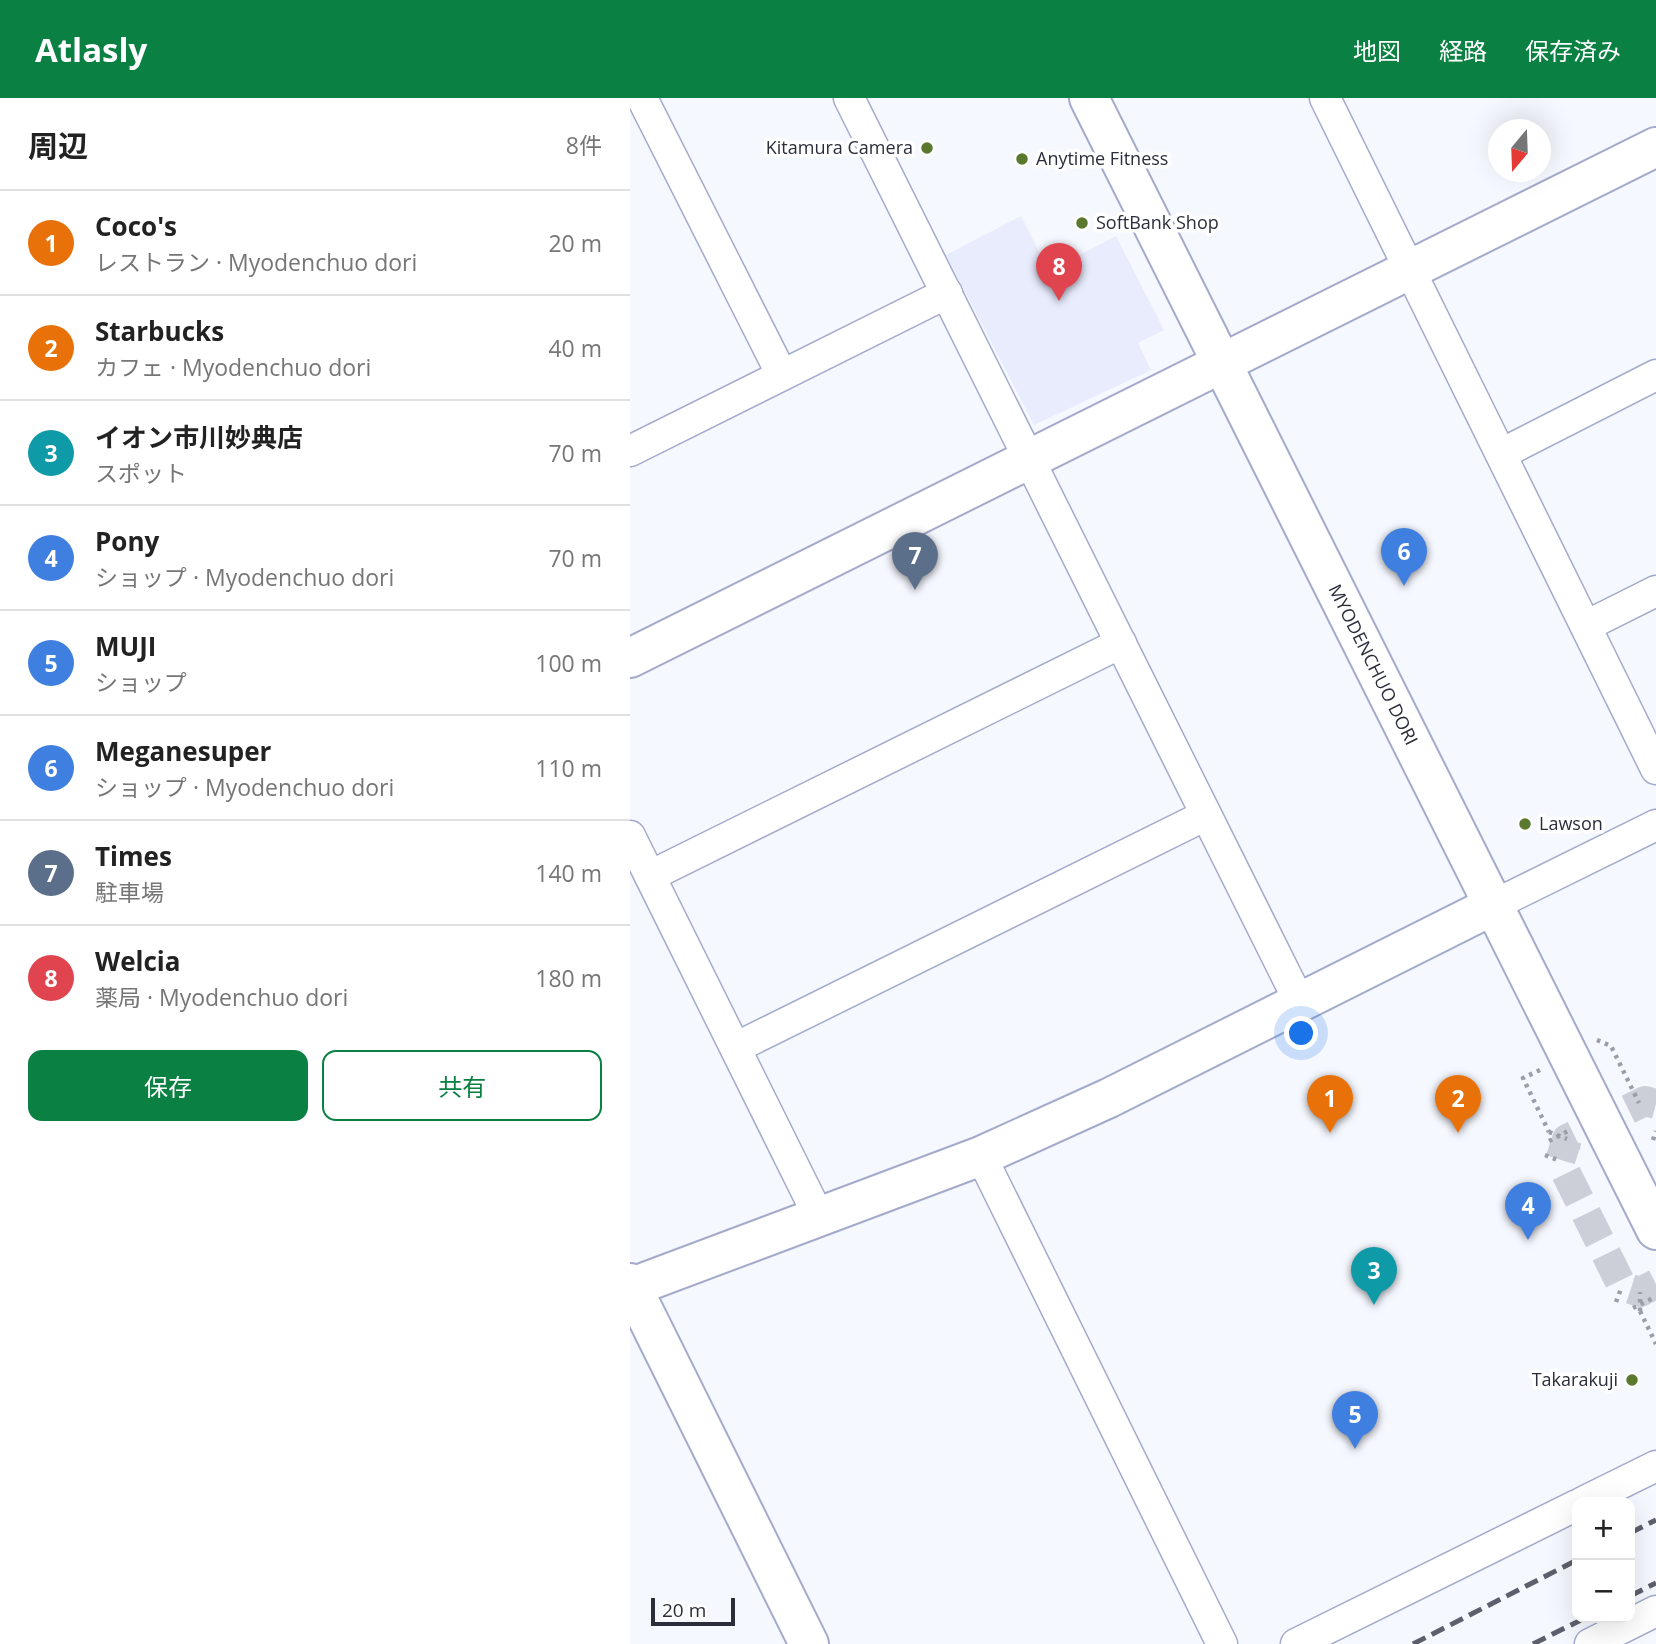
<!DOCTYPE html>
<html lang="ja">
<meta charset="utf-8">
<style>
:root{--surface:#fff;--page:#f6f6f6;--text:#222;--muted:#767676;--line:#e0e0e0;--accent:#0b8043}
body{margin:0;font-family:"Open Sans","Noto Sans JP",sans-serif;background:var(--page);color:var(--text)}
.controls{position:absolute;right:21px;bottom:21px;display:grid;overflow:hidden;border-radius:14px;box-shadow:0 7px 28px #0002}
.controls button{width:63px;height:63px;display:grid;place-items:center;padding:0;border:0;border-bottom:2px solid var(--line);background:var(--surface);color:var(--text);font:35px sans-serif}
.compass{position:absolute;left:858px;top:21px;width:63px;height:63px;border-radius:50%;background:var(--surface);box-shadow:0 7px 28px #0002;rotate:199deg}
.scale{position:absolute;left:21px;bottom:18px;width:84px;box-sizing:border-box;padding-left:7px;border:4px solid #2b2d3b;border-top:0;font-size:19px;line-height:24px;white-space:nowrap;color:#2b2d3b;-webkit-text-stroke:5px #fff;paint-order:stroke}
.you{position:absolute;left:672px;top:936px;width:24px;height:24px;margin:-18px;border:5px solid #fff;border-radius:50%;background:#1a73e8;box-shadow:0 0 0 10px #1a73e833}
.badge{display:grid;place-items:center;width:46px;height:46px;border-radius:50%;background:var(--accent);color:#fff;font-size:23px;font-weight:700}
.pin{position:absolute;translate:-50% -58px;filter:drop-shadow(0 2px 4px #0008)}
.pin::after{content:'';position:absolute;top:37px;width:24px;height:21px;background:inherit;clip-path:polygon(0 0,100% 0,50% 100%)}
.list{margin:0;padding:0;list-style:none}
h2{display:flex;justify-content:space-between;align-items:center;height:91px;margin:0;padding:0 28px;font-size:30px}
h2 small{font-size:23px;font-weight:400;color:var(--muted)}
.list li{display:grid;grid-template-columns:46px 1fr auto;gap:21px;align-items:center;box-sizing:border-box;height:105px;padding:0 28px;border-top:2px solid var(--line)}
.list b{display:block;font-size:26px;white-space:nowrap}
.list p{margin:0;font-size:23px;white-space:nowrap;color:var(--muted)}
.list em{font-size:23px;font-style:normal;color:var(--muted)}
.actions{display:flex;gap:14px;padding:21px 28px}
.actions a{flex:1;padding:16px 0;border:2px solid var(--accent);border-radius:14px;text-align:center;font-size:24px;color:var(--accent)}
.actions .main{background:var(--accent);color:#fff}
.map{position:relative;flex:none;width:1026px;height:1546px;overflow:hidden}
header{display:flex;align-items:center;gap:42px;box-sizing:border-box;height:98px;padding:0 35px;background:var(--accent);color:#fff}
header strong{font-size:33px}
nav{display:flex;gap:38px;margin-inline-start:auto;font-size:24px}
main{display:flex}
aside{flex:1;background:var(--surface)}
.map>svg:first-child{display:block}
.built{fill:#e8ecfd}
.lines{fill:none;stroke-linecap:round;stroke-linejoin:round}
.street-tunnel{stroke:#cdcfd8;stroke-width:30;stroke-dasharray:30 15;stroke-linecap:butt}
.street-casing{stroke:#a3aacb;stroke-width:33}
.secondary-casing{stroke:#a3aacb;stroke-width:42}
.path{stroke:#9b9da7;stroke-width:4.5;stroke-dasharray:3.5 5;stroke-linecap:butt}
.street{stroke:#fff;stroke-width:30}
.secondary{stroke:#fff;stroke-width:38}
.rail{stroke:#5d5f6c;stroke-width:5;stroke-dasharray:14 7;stroke-linecap:butt}
.path-bridge{stroke:#9b9da7;stroke-width:4.5;stroke-dasharray:3.5 5;stroke-linecap:butt}
.poi-dot{fill:#5b792e;stroke:#fff;stroke-width:2.5}
.labels{text-anchor:middle;stroke-width:7;stroke-linejoin:round;paint-order:stroke}
.poi-label{font-size:18px;fill:#2b2d3b;stroke:#fff;text-anchor:start}
.street-label{font-size:18px;fill:#2b2d3b;stroke:#fff}
</style>
<header>
<strong>Atlasly</strong>
<nav><a>地図</a><a>経路</a><a>保存済み</a></nav>
</header>
<main>
<aside>
<h2>周辺<small>8件</small></h2>
<ul class="list">
<li><span class="badge" style="background:#e8710a">1</span><div><b>Coco's</b><p>レストラン · Myodenchuo dori</p></div><em>20 m</em></li>
<li><span class="badge" style="background:#e8710a">2</span><div><b>Starbucks</b><p>カフェ · Myodenchuo dori</p></div><em>40 m</em></li>
<li><span class="badge" style="background:#0f9aa8">3</span><div><b>イオン市川妙典店</b><p>スポット</p></div><em>70 m</em></li>
<li><span class="badge" style="background:#3f7fe0">4</span><div><b>Pony</b><p>ショップ · Myodenchuo dori</p></div><em>70 m</em></li>
<li><span class="badge" style="background:#3f7fe0">5</span><div><b>MUJI</b><p>ショップ</p></div><em>100 m</em></li>
<li><span class="badge" style="background:#3f7fe0">6</span><div><b>Meganesuper</b><p>ショップ · Myodenchuo dori</p></div><em>110 m</em></li>
<li><span class="badge" style="background:#5c6f8a">7</span><div><b>Times</b><p>駐車場</p></div><em>140 m</em></li>
<li><span class="badge" style="background:#e0444e">8</span><div><b>Welcia</b><p>薬局 · Myodenchuo dori</p></div><em>180 m</em></li>
</ul>
<div class="actions"><a class="main">保存</a><a>共有</a></div>
</aside>
<div class="map">
<svg width="1026" height="1546" viewBox="0 0 1026 1546">
<rect width="100%" height="100%" fill="#f6f8ff"/>
<polygon class="built" points="391,118 419,173 486,138 534,232 508,245 521,272 404,327 316,157"/>
<g class="lines">
<polyline class="street-tunnel" points="1026,1006 1015,1003 937,1041 930,1063 992,1188 1010,1194 1026,1186"/>
<defs>
<g id="street">
<polyline points="12,0 152,277"/>
<polyline points="219,0 669,903"/>
<polyline points="695,0 1026,671"/>
<polyline points="0,353 317,195"/>
<polyline points="871,356 1026,277"/>
<polyline points="956,528 1026,493"/>
<polyline points="0,738 190,1121"/>
<polyline points="20,778 491,545"/>
<polyline points="864,807 1026,727"/>
<polyline points="107,949 576,717"/>
<polyline points="351,1058 592,1546"/>
<polyline points="953,1404 1026,1368"/>
<polyline points="666,1546 947,1407"/>
<polyline points="960,1546 1026,1513"/>
</g>
<g id="secondary">
<path id="s1" d="M459,0L1026,1132"/>
<polyline points="0,560 1026,49"/>
<polyline points="0,1185 179,1546"/>
<polyline points="2,1189 351,1058 479,1000 864,807"/>
</g>
</defs>
<use href="#street" class="street-casing"/>
<use href="#secondary" class="secondary-casing"/>
<g class="path">
<polyline points="967,942 981,948 1009,1005"/>
<polyline points="910,972 893,980 919,1034"/>
<polyline points="1023,1042 1026,1033"/>
<polyline points="919,1043 940,1032"/>
<polyline points="915,1057 930,1063"/>
<polyline points="986,1204 992,1188"/>
<polyline points="1003,1210 1025,1199"/>
<polyline points="1010,1213 1026,1246"/>
</g>
<use href="#street" class="street"/>
<use href="#secondary" class="secondary"/>
<g class="rail">
<polyline points="1000,1435 1026,1422"/>
<polyline points="1000,1498 1026,1485"/>
<polyline points="783,1546 947,1462"/>
<polyline points="903,1546 955,1520"/>
</g>
<g class="path-bridge">
<polyline points="919,1034 937,1041"/>
<polyline points="1010,1213 1010,1194"/>
</g>
</g>
<g class="poi-dot">
<circle cx="297" cy="50" r="7"/>
<circle cx="392" cy="61" r="7"/>
<circle cx="452" cy="125" r="7"/>
<circle cx="895" cy="726" r="7"/>
<circle cx="1002" cy="1282" r="7"/>
</g>
<g class="labels">
<g class="poi-label">
<text x="283" y="56" text-anchor="end">Kitamura Camera</text>
<text x="406" y="67">Anytime Fitness</text>
<text x="466" y="131">SoftBank Shop</text>
<text x="909" y="732">Lawson</text>
<text x="988" y="1288" text-anchor="end">Takarakuji</text>
</g>
<g class="street-label">
<text dy="6" stroke="none"><textPath href="#s1" startOffset="634">MYODENCHUO DORI</textPath></text>
</g>
</g>
</svg>
<div class="controls">
<button>+</button>
<button>−</button>
</div>
<svg class="compass" viewBox="-18 -18 36 36"><path d="M0-13l5 13h-10z" fill="#e53935"/><path d="M0 13l5-13h-10z" fill="#767676"/></svg>
<div class="scale">20 m</div>
<div class="you"></div>
<div class="pin badge" style="left:700px;top:1035px;background:#e8710a">1</div>
<div class="pin badge" style="left:828px;top:1035px;background:#e8710a">2</div>
<div class="pin badge" style="left:744px;top:1207px;background:#0f9aa8">3</div>
<div class="pin badge" style="left:898px;top:1142px;background:#3f7fe0">4</div>
<div class="pin badge" style="left:725px;top:1351px;background:#3f7fe0">5</div>
<div class="pin badge" style="left:774px;top:488px;background:#3f7fe0">6</div>
<div class="pin badge" style="left:285px;top:492px;background:#5c6f8a">7</div>
<div class="pin badge" style="left:429px;top:203px;background:#e0444e">8</div>
</div>
</main>
